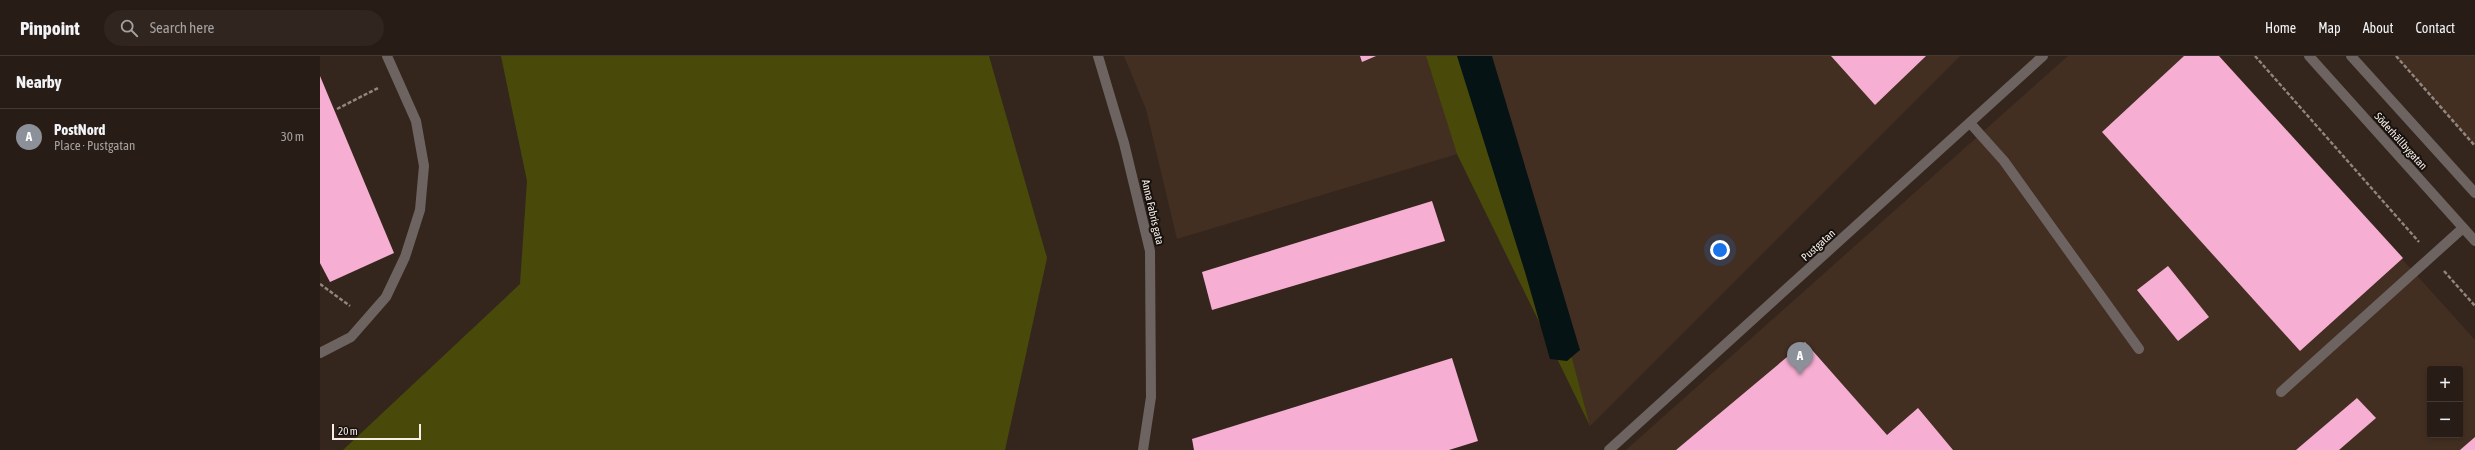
<!DOCTYPE html>
<meta charset="utf-8">
<style>
:root{--surface:#281c16;--page:#30251f;--text:#f1f3f6;--muted:#a5a1a1;--line:#443a35;--accent:#8c9099}
body{margin:0;font-family:"Asap Condensed",sans-serif;background:var(--page);color:var(--text)}
.controls{position:absolute;right:12px;bottom:12px;display:grid;overflow:hidden;border-radius:4px;box-shadow:0 2px 6px #0003}
.controls button{width:36px;height:36px;display:grid;place-items:center;padding:0;border:0;border-bottom:1px solid var(--line);background:var(--surface);color:var(--text);font:20px sans-serif}
.scale{position:absolute;left:12px;bottom:10px;width:89px;box-sizing:border-box;padding-left:4px;border:2px solid #f8efe9;border-top:0;font-size:11px;line-height:14px;white-space:nowrap;color:#f8efe9;-webkit-text-stroke:3px #17110d;paint-order:stroke}
.you{position:absolute;left:1400px;top:194px;width:14px;height:14px;margin:-10px;border:3px solid #fff;border-radius:50%;background:#1a73e8;box-shadow:0 0 0 6px #1a73e833}
.badge{display:grid;place-items:center;width:26px;height:26px;border-radius:50%;background:var(--accent);color:#fff;font-size:13px;font-weight:700}
.pin{position:absolute;translate:-50% -33px;filter:drop-shadow(0 1px 2px #0008)}
.pin::after{content:'';position:absolute;top:21px;width:14px;height:12px;background:inherit;clip-path:polygon(0 0,100% 0,50% 100%)}
.list{margin:0;padding:0;list-style:none}
h2{display:flex;justify-content:space-between;align-items:center;height:52px;margin:0;padding:0 16px;font-size:17px}
h2 small{font-size:13px;font-weight:400;color:var(--muted)}
.list li{display:grid;grid-template-columns:26px 1fr auto;gap:12px;align-items:center;box-sizing:border-box;height:56px;padding:0 16px;border-top:1px solid var(--line)}
.list b{display:block;font-size:15px;white-space:nowrap}
.list p{margin:0;font-size:13px;white-space:nowrap;color:var(--muted)}
.list em{font-size:13px;font-style:normal;color:var(--muted)}
.icon{flex:none;width:22px;height:22px;fill:none;stroke:currentColor;stroke-width:2;stroke-linecap:round;stroke-linejoin:round}
.map{position:relative;flex:none;width:2155px;height:394px;overflow:hidden}
header{display:flex;align-items:center;gap:24px;box-sizing:border-box;height:56px;padding:0 20px;background:var(--surface);border-bottom:1px solid var(--line)}
header strong{font-size:19px}
nav{display:flex;gap:22px;margin-inline-start:auto;font-size:14px}
.search{width:280px;height:36px;background:var(--page);display:flex;align-items:center;gap:10px;box-sizing:border-box;padding:0 14px;border-radius:22px;color:var(--muted);font-size:15px}
main{display:flex}
aside{flex:1;background:var(--surface)}
.map>svg:first-child{display:block}
.built{fill:#432f22;fill-rule:evenodd}
.green{fill:#494a09}
.water{fill:#061314}
.building{fill:#f6afd2}
.lines{fill:none;stroke-linecap:round;stroke-linejoin:round}
.path{stroke:#91857e;stroke-width:2.5;stroke-dasharray:4 2;stroke-linecap:butt}
.minor{stroke:#6d6462;stroke-width:10}
.labels{text-anchor:middle;stroke-width:4;stroke-linejoin:round;paint-order:stroke}
.street-label{font-size:11px;fill:#f8efe9;stroke:#17110d}
</style>
<header>
<strong>Pinpoint</strong>
<div class="search"><svg class="icon" aria-label="search" viewBox="0 0 24 24"><circle cx="10" cy="10" r="6"/><path d="M15 15l6 6"/></svg>Search here</div>
<nav><a>Home</a><a>Map</a><a>About</a><a>Contact</a></nav>
</header>
<main>
<aside>
<h2>Nearby<small></small></h2>
<ul class="list">
<li><span class="badge">A</span><div><b>PostNord</b><p>Place · Pustgatan</p></div><em>30 m</em></li>
</ul>
</aside>
<div class="map">
<svg width="2155" height="394" viewBox="0 0 2155 394">
<rect width="100%" height="100%" fill="#35261d"/>
<g class="built">
<polygon points="804,0 1106,0 1137,98 857,183 826,53"/>
<polygon points="1172,0 1640,0 1270,370"/>
<path d="M1748,0H1899L2155,284V394H1306ZM2110,313H2140V379H2110Z"/>
<polygon points="2076,0 2155,0 2155,90"/>
</g>
<g class="green">
<polygon points="181,0 669,0 727,202 685,394 23,394 200,228 207,125"/>
<polygon points="1106,0 1172,0 1270,370 1137,98"/>
</g>
<polygon class="water" points="1137,0 1172,0 1260,294 1247,305 1230,303 1205,216"/>
<g class="building">
<polygon points="1040,0 1056,0 1042,6"/>
<polygon points="1511,0 1606,0 1555,49"/>
<polygon points="1864,0 1899,0 2083,202 1980,295 1782,76"/>
<polygon points="0,20 74,197 10,226 0,207"/>
<polygon points="1112,145 1125,185 892,254 882,216"/>
<polygon points="1848,210 1889,261 1858,285 1817,234"/>
<polygon points="1485,286 1567,379 1598,352 1633,394 1356,394"/>
<polygon points="1132,302 1158,385 1129,394 874,394 872,383"/>
<polygon points="2037,342 2056,362 2019,394 1976,394"/>
<polygon points="2155,381 2155,394 2140,394"/>
</g>
<g class="lines">
<g class="path">
<polyline points="1935,0 2099,186"/>
<polyline points="2076,0 2155,90"/>
<polyline points="17,53 58,32"/>
<polyline points="2124,215 2155,250"/>
<polyline points="0,228 30,250"/>
</g>
<g class="minor">
<polyline points="778,0 804,87 830,195 831,341 823,394"/>
<polyline points="1989,0 2155,185"/>
<polyline points="2031,0 2155,137"/>
<polyline points="1650,67 1684,105 1819,293"/>
<polyline points="0,297 31,281 66,241 85,201 100,154 104,110 96,65 67,0"/>
<polyline points="1961,336 2143,172"/>
<polyline points="1289,394 1723,0"/>
</g>
</g>
<g class="labels">
<g class="street-label">
<text transform="translate(2081 85) rotate(48)" y="4">Söderhällbygatan</text>
<text transform="translate(833 156) rotate(77)" y="4">Anna Fabris gata</text>
<text transform="translate(1498 189) rotate(-42)" y="4">Pustgatan</text>
</g>
</g>
</svg>
<div class="controls">
<button>+</button>
<button>−</button>
</div>
<div class="scale">20 m</div>
<div class="you"></div>
<div class="pin badge" style="left:1480px;top:319px">A</div>
</div>
</main>
